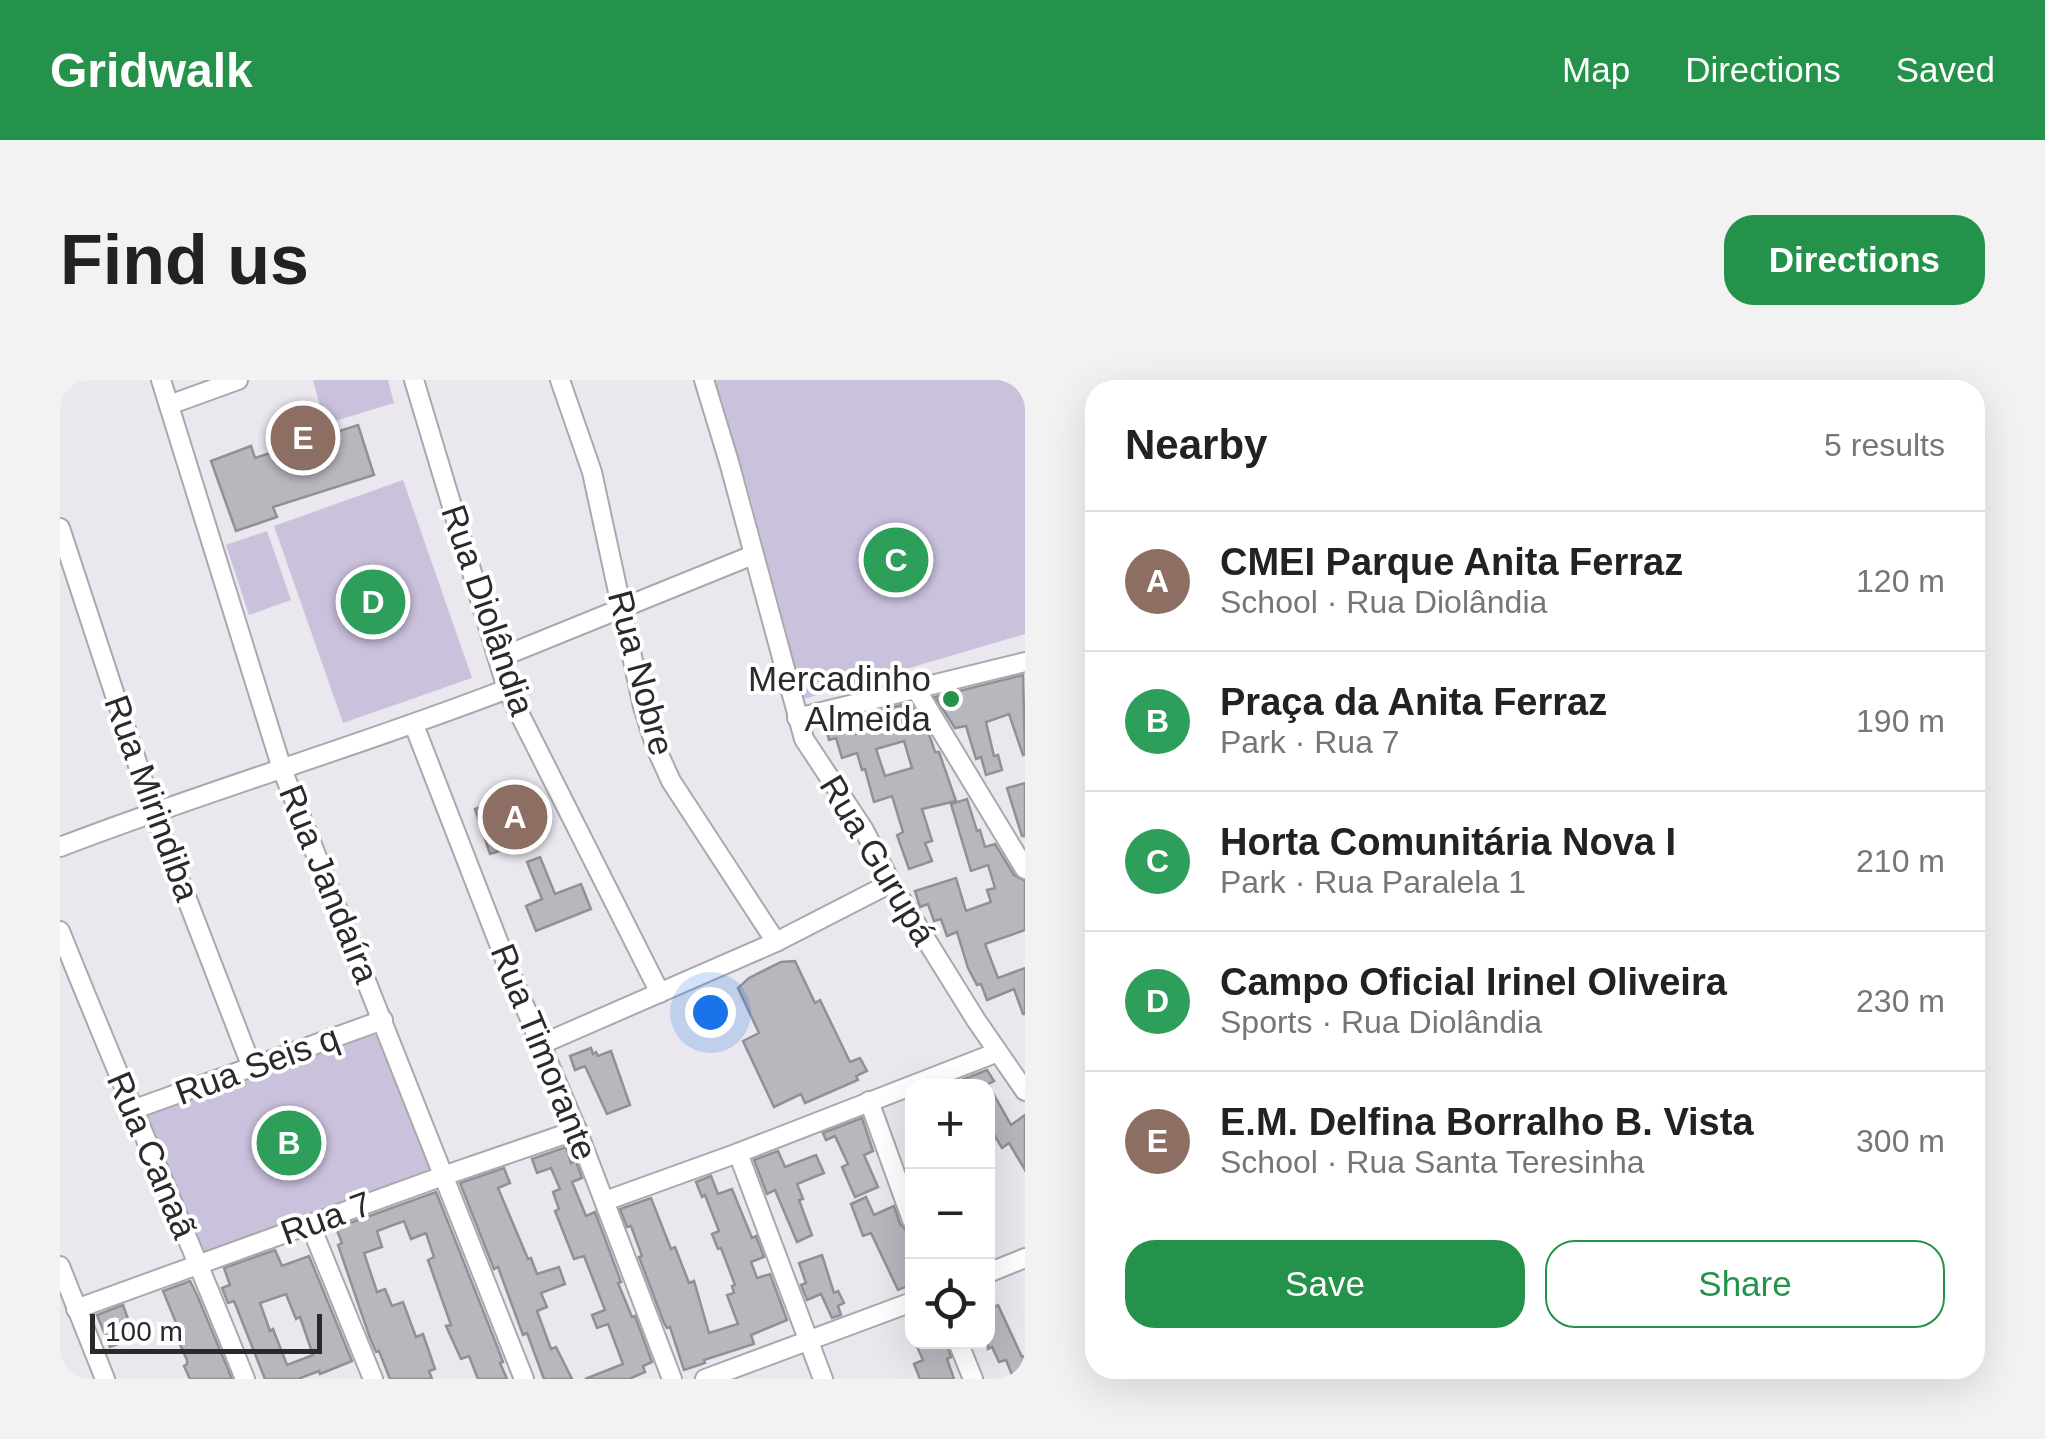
<!DOCTYPE html>
<meta charset="utf-8">
<style>
:root{--surface:#fff;--page:#f2f2f2;--text:#222;--muted:#767676;--line:#e0e0e0;--accent:#24924b}
body{margin:0;font-family:Helvetica,sans-serif;background:var(--page);color:var(--text)}
.controls{position:absolute;right:30px;bottom:30px;display:grid;overflow:hidden;border-radius:20px;box-shadow:0 10px 40px #0002}
.controls button{width:90px;height:90px;display:grid;place-items:center;padding:0;border:0;border-bottom:2px solid var(--line);background:var(--surface);color:var(--text);font:50px sans-serif}
.scale{position:absolute;left:30px;bottom:25px;width:232px;box-sizing:border-box;padding-left:10px;border:5px solid #2a292b;border-top:0;font-size:28px;line-height:35px;white-space:nowrap;color:#2a292b;-webkit-text-stroke:8px #fff;paint-order:stroke}
.you{position:absolute;left:650px;top:632px;width:35px;height:35px;margin:-25px;border:8px solid #fff;border-radius:50%;background:#1a73e8;box-shadow:0 0 0 15px #1a73e833}
.badge{display:grid;place-items:center;width:65px;height:65px;border-radius:50%;background:var(--accent);color:#fff;font-size:32px;font-weight:700}
.pin{position:absolute;translate:-50% -50%;border:5px solid #fff;box-shadow:0 2px 10px #0006}
.list{margin:0;padding:0;list-style:none}
h2{display:flex;justify-content:space-between;align-items:center;height:130px;margin:0;padding:0 40px;font-size:42px}
h2 small{font-size:32px;font-weight:400;color:var(--muted)}
.list li{display:grid;grid-template-columns:65px 1fr auto;gap:30px;align-items:center;box-sizing:border-box;height:140px;padding:0 40px;border-top:2px solid var(--line)}
.list b{display:block;font-size:38px;white-space:nowrap}
.list p{margin:0;font-size:32px;white-space:nowrap;color:var(--muted)}
.list em{font-size:32px;font-style:normal;color:var(--muted)}
.actions{display:flex;gap:20px;padding:30px 40px}
.actions a{flex:1;padding:22px 0;border:2px solid var(--accent);border-radius:30px;text-align:center;font-size:35px;color:var(--accent)}
.actions .main{background:var(--accent);color:#fff}
.icon{flex:none;width:55px;height:55px;fill:none;stroke:currentColor;stroke-width:2;stroke-linecap:round;stroke-linejoin:round}
.map{position:relative;flex:none;width:965px;height:999px;overflow:hidden;border-radius:30px}
header{display:flex;align-items:center;gap:60px;box-sizing:border-box;height:140px;padding:0 50px;background:var(--accent);color:#fff}
header strong{font-size:48px}
nav{display:flex;gap:55px;margin-inline-start:auto;font-size:35px}
.intro{display:flex;align-items:center;justify-content:space-between;box-sizing:border-box;height:240px;padding:0 60px}
h1{margin:0;font-size:70px}
.button{padding:25px 45px;border-radius:30px;background:var(--accent);color:#fff;font-size:35px;font-weight:700}
main{display:flex;gap:60px;padding:0 60px}
aside{flex:1;background:var(--surface);border-radius:30px;box-shadow:0 10px 40px #0002}
.map>svg:first-child{display:block}
.green{fill:#cac1dc}
.building{fill:#b9b7be;stroke:#929096;stroke-width:2.5;fill-rule:evenodd}
.lines{fill:none;stroke-linecap:round;stroke-linejoin:round}
.street-casing{stroke:#aaa8ae;stroke-width:22}
.street{stroke:#fff;stroke-width:18}
.poi-dot{fill:#24924b;stroke:#fff;stroke-width:4}
.labels{text-anchor:middle;stroke-width:8;stroke-linejoin:round;paint-order:stroke}
.street-label{font-size:35px;fill:#2a292b;stroke:#fff}
.poi-label{font-size:35px;fill:#2a292b;stroke:#fff;text-anchor:end}
</style>
<header>
<strong>Gridwalk</strong>
<nav><a>Map</a><a>Directions</a><a>Saved</a></nav>
</header>
<div class="intro"><h1>Find us</h1><a class="button">Directions</a></div>
<main>
<div class="map">
<svg width="965" height="999" viewBox="0 0 965 999">
<rect width="100%" height="100%" fill="#eae8ee"/>
<g class="green">
<polygon points="253,0 328,0 334,23 265,44"/>
<polygon points="652,0 965,0 965,254 744,319 687,106"/>
<polygon points="343,100 412,298 283,343 214,146"/>
<polygon points="207,151 231,220 189,235 166,165"/>
<polygon points="313,655 320,656 371,787 366,795 150,873 138,867 87,739 89,733 93,728"/>
</g>
<g class="building">
<polygon points="298,45 314,95 213,127 217,137 176,151 151,81 191,66 195,78"/>
<polygon points="963,295 965,374 963,375 949,334 926,342 934,376 938,375 942,390 926,395 921,377 916,379 906,346 895,348 875,317"/>
<path d="M850,323L870,357L875,372H879L896,421L862,429L872,461L865,463L872,481L849,489L837,455L843,452L832,416L814,422L805,389L802,390L797,373L782,378L776,358L769,360L765,344L791,338L796,354L827,344L822,330ZM844,361L852,388L825,396L816,369Z"/>
<polygon points="965,403 965,456 962,456 947,408"/>
<polygon points="449,417 464,463 430,474 415,429"/>
<polygon points="907,419 917,451 920,450 925,467 935,464 954,495 965,501 965,550 925,564 938,598 965,588 965,634 963,634 954,609 927,620 921,604 917,605 908,588 897,552 887,556 881,539 874,541 868,524 860,527 855,511 896,498 906,531 931,522 927,510 935,508 928,485 911,491 891,424"/>
<polygon points="480,477 495,514 521,504 531,529 476,551 466,526 482,519 467,482"/>
<polygon points="735,581 755,623 760,620 790,682 800,678 807,691 796,696 798,700 745,723 741,714 714,727 683,661 699,653 678,608 689,598 721,582"/>
<polygon points="531,668 533,674 536,672 538,676 551,671 570,725 547,734 525,686 515,690 510,676"/>
<polygon points="927,690 934,701 928,704 951,745 965,735 965,790 949,763 942,768 933,753 928,756 928,705 886,706"/>
<polygon points="802,738 813,771 804,775 818,807 795,817 782,787 788,784 775,756 766,760 763,753"/>
<polygon points="506,767 511,783 516,781 522,798 512,802 526,836 535,832 561,902 558,903 572,937 575,936 592,982 583,986 585,992 569,999 525,999 563,984 548,944 537,948 532,935 545,930 524,876 514,879 495,831 499,829 493,812 500,809 491,788 477,793 472,779"/>
<polygon points="718,771 725,787 756,775 764,793 737,804 743,819 739,820 752,855 737,862 715,810 707,814 694,780"/>
<polygon points="444,788 450,803 438,808 468,879 471,878 477,894 499,887 505,904 481,913 487,927 477,931 491,969 496,967 512,999 484,999 467,953 463,955 438,887 434,889 400,803"/>
<polygon points="651,796 658,814 672,809 692,858 696,856 704,877 691,882 697,898 710,894 727,940 691,955 694,964 644,980 645,983 624,990 610,947 607,948 604,943 579,877 582,876 571,846 567,847 560,829 591,818 611,869 615,867 629,903 634,901 649,953 678,944 667,915 674,913 672,906 675,905 661,868 658,869 652,854 659,851 645,815 642,817 636,802"/>
<polygon points="376,812 437,966 443,982 440,983 447,999 418,999 409,976 401,979 386,946 391,945 368,880 374,877 366,853 351,859 344,841 317,851 322,867 304,873 317,912 325,909 332,926 343,922 356,957 363,954 375,989 369,991 372,999 330,999 319,971 316,972 310,958 278,865 282,863 276,848"/>
<polygon points="806,817 814,835 834,826 840,844 847,851 852,864 852,895 846,898 850,905 838,910 811,853 803,856 791,824"/>
<path d="M215,870L222,886L249,876L292,981L260,994L259,991L238,999H205L174,921L168,923L162,908L170,905L164,888ZM226,914L236,939L240,937L253,975L227,985L213,949L210,951L200,923Z"/>
<polygon points="762,875 774,913 778,911 784,923 778,926 781,935 772,938 761,914 747,920 741,905 746,903 739,883"/>
<polygon points="130,901 137,915 172,999 130,999 124,986 127,984 127,980 112,947 117,945 103,911"/>
<polygon points="63,925 68,939 63,940 69,955 62,958 64,962 50,967 37,935"/>
<polygon points="938,925 962,977 965,976 965,992 953,997 946,980 939,982 932,967 928,969 928,929"/>
<polygon points="855,962 886,962 891,977 887,979 894,999 860,999 854,984 863,980"/>
</g>
<g class="lines">
<defs>
<g id="street">
<polyline points="101,0 222,389 464,999"/>
<polyline points="354,0 447,309 600,613"/>
<polyline points="500,0 532,92 583,327 596,368 611,401 716,562"/>
<polyline points="644,0 669,82 744,359 804,450 831,503 916,640 965,711"/>
<polyline points="109,25 178,0"/>
<polyline points="0,148 93,431 191,685"/>
<polyline points="439,278 693,175"/>
<polyline points="856,309 965,489"/>
<polyline points="737,338 965,282"/>
<polyline points="354,345 448,587 517,750 612,999"/>
<path d="M0,467C148,410 300,366 447,309"/>
<path d="M0,551C60,701 125,849 185,999"/>
<polyline points="482,664 716,562 831,503"/>
<polyline points="809,721 852,840"/>
<polyline points="72,730 323,640"/>
<polyline points="678,773 763,999"/>
<polyline points="545,821 678,773 938,672"/>
<polyline points="250,844 313,999"/>
<polyline points="0,886 45,999"/>
<polyline points="928,893 965,878"/>
<polyline points="16,929 383,796 517,750"/>
<polyline points="898,962 913,999"/>
<polyline points="645,999 852,922"/>
</g>
</defs>
<use href="#street" class="street-casing"/>
<use href="#street" class="street"/>
</g>
<circle class="poi-dot" cx="891" cy="319" r="10"/>
<g class="labels">
<g class="street-label">
<text transform="translate(428 230) rotate(71)" y="12">Rua Diolândia</text>
<text transform="translate(581 293) rotate(75)" y="12">Rua Nobre</text>
<text transform="translate(92 418) rotate(70)" y="12">Rua Mirindiba</text>
<text transform="translate(818 480) rotate(59)" y="12">Rua Gurupá</text>
<text transform="translate(269 504) rotate(68)" y="12">Rua Jandaíra</text>
<text transform="translate(484 672) rotate(68)" y="12">Rua Timorante</text>
<text transform="translate(197 685) rotate(-20)" y="12">Rua Seis q</text>
<text transform="translate(92 775) rotate(67)" y="12">Rua Canaã</text>
<text transform="translate(266 838) rotate(-20)" y="12">Rua 7</text>
</g>
<g class="poi-label">
<text x="871" y="311">Mercadinho<tspan x="871" dy="40">Almeida</tspan></text>
</g>
</g>
</svg>
<div class="controls">
<button>+</button>
<button>−</button>
<button><svg class="icon" aria-label="locate" viewBox="0 0 24 24"><circle cx="12" cy="12" r="6"/><path d="M12 2v4M12 18v4M2 12h4M18 12h4"/></svg></button>
</div>
<div class="scale">100 m</div>
<div class="you"></div>
<div class="pin badge" style="left:455px;top:437px;background:#8d6e63">A</div>
<div class="pin badge" style="left:229px;top:763px;background:#2e9e5b">B</div>
<div class="pin badge" style="left:836px;top:180px;background:#2e9e5b">C</div>
<div class="pin badge" style="left:313px;top:222px;background:#2e9e5b">D</div>
<div class="pin badge" style="left:243px;top:58px;background:#8d6e63">E</div>
</div>
<aside>
<h2>Nearby<small>5 results</small></h2>
<ul class="list">
<li><span class="badge" style="background:#8d6e63">A</span><div><b>CMEI Parque Anita Ferraz</b><p>School · Rua Diolândia</p></div><em>120 m</em></li>
<li><span class="badge" style="background:#2e9e5b">B</span><div><b>Praça da Anita Ferraz</b><p>Park · Rua 7</p></div><em>190 m</em></li>
<li><span class="badge" style="background:#2e9e5b">C</span><div><b>Horta Comunitária Nova I</b><p>Park · Rua Paralela 1</p></div><em>210 m</em></li>
<li><span class="badge" style="background:#2e9e5b">D</span><div><b>Campo Oficial Irinel Oliveira</b><p>Sports · Rua Diolândia</p></div><em>230 m</em></li>
<li><span class="badge" style="background:#8d6e63">E</span><div><b>E.M. Delfina Borralho B. Vista</b><p>School · Rua Santa Teresinha</p></div><em>300 m</em></li>
</ul>
<div class="actions"><a class="main">Save</a><a>Share</a></div>
</aside>
</main>
